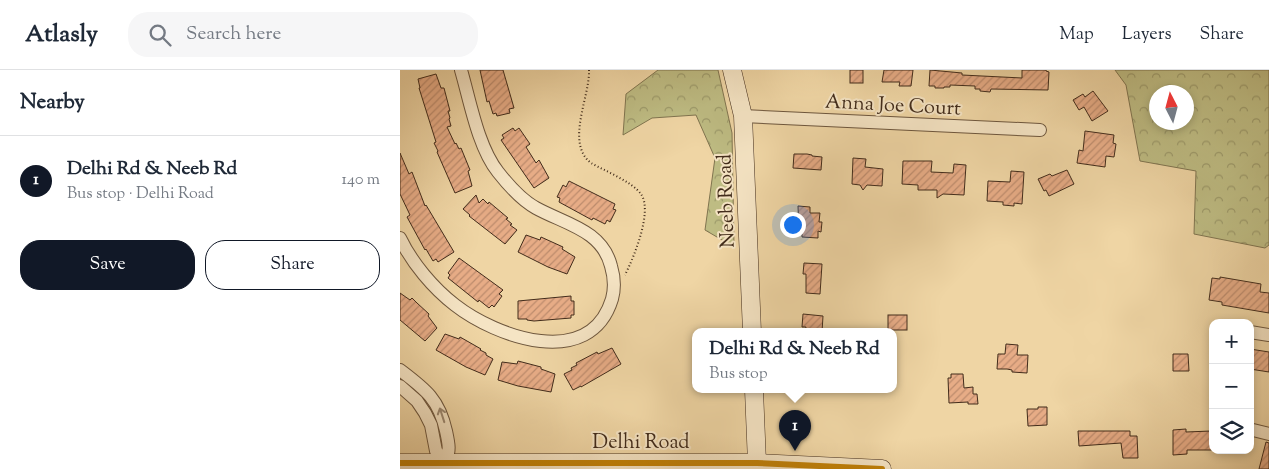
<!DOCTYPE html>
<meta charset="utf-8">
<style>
:root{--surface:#fff;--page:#f6f6f7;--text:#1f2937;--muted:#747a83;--line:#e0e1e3;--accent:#111827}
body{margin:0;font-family:"Sorts Mill Goudy",serif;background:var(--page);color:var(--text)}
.controls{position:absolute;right:15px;bottom:15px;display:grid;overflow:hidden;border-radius:10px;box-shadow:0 2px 8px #0003}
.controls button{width:45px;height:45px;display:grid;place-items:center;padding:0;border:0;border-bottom:1px solid var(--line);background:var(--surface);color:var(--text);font:25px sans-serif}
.compass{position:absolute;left:749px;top:15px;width:45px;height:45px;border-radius:50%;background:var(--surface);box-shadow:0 2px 8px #0003;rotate:354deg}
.you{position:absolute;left:392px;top:154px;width:18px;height:18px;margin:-12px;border:4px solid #fff;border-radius:50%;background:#1a73e8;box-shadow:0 0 0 8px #1a73e833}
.badge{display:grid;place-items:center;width:32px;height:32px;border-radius:50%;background:var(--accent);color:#fff;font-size:16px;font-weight:700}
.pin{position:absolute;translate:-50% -41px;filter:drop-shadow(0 1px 2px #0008)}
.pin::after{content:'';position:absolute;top:26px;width:18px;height:15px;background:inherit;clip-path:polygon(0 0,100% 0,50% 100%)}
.popup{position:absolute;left:292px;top:258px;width:205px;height:65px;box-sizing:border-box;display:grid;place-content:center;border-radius:10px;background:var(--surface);filter:drop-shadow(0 1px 4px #0005);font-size:16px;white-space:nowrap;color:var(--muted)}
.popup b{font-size:19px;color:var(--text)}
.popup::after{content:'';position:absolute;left:50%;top:100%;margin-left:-10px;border:10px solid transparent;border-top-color:var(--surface)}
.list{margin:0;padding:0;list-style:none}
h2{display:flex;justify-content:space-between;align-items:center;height:65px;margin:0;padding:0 20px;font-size:21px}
h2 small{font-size:16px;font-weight:400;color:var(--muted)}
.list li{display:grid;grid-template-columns:32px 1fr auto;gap:15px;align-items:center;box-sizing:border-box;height:90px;padding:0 20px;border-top:1px solid var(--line)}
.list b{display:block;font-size:19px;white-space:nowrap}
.list p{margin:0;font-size:16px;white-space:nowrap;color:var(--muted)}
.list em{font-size:16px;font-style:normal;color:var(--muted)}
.actions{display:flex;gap:10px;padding:15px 20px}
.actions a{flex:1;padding:11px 0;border:1px solid var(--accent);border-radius:20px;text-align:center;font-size:18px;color:var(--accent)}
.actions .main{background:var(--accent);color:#fff}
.icon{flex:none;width:28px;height:28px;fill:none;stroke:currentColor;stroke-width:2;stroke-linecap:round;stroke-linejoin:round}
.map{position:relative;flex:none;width:869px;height:399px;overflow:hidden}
header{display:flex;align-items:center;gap:30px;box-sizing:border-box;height:70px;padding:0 25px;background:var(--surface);border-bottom:1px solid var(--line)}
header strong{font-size:24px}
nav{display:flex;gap:28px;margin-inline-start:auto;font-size:18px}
.search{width:350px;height:45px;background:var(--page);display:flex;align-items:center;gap:12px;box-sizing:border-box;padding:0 18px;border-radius:20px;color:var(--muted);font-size:19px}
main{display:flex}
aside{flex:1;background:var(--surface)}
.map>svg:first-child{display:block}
.forest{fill:url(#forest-crowns);stroke:#80744f;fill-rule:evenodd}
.building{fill:url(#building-hatch);stroke:#422c1b}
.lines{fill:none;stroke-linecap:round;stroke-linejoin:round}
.street-casing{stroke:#6d563d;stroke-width:14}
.secondary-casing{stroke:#422c1b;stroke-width:19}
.path{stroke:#422c1b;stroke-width:2;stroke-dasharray:1 2.5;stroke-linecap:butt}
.street{stroke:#f5e4c4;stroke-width:12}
.secondary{stroke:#f5e4c4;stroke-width:18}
.bus-1-casing{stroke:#f5e4c4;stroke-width:10}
.bus-1{stroke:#c18108;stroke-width:6}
.oneway{stroke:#9c8870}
.labels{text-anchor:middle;stroke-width:4;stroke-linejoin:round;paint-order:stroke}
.street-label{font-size:20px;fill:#422c1b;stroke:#f5e4c4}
</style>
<header>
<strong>Atlasly</strong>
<div class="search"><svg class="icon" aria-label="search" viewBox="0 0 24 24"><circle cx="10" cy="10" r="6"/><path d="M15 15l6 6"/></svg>Search here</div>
<nav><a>Map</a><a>Layers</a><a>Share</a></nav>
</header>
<main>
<aside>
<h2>Nearby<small></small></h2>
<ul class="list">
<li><span class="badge">1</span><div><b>Delhi Rd &amp; Neeb Rd</b><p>Bus stop · Delhi Road</p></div><em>140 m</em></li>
</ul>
<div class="actions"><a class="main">Save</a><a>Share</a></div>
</aside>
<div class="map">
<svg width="869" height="399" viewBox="0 0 869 399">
<defs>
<pattern id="forest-crowns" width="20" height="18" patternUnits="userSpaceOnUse" patternTransform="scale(1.25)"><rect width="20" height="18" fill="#bebc83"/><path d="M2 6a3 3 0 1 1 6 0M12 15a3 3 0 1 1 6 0" fill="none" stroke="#9c996a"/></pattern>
<pattern id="building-hatch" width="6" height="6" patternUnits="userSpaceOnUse" patternTransform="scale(1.25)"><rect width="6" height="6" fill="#e7ac86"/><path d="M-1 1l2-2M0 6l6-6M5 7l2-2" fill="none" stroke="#bd8c6d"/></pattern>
</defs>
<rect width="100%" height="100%" fill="#efd5a4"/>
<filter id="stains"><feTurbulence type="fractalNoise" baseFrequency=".004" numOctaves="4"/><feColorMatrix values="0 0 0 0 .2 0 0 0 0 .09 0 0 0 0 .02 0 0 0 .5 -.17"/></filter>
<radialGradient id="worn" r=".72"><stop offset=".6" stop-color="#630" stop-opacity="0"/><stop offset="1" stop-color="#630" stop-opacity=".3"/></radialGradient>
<g class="forest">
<polygon points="258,0 318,0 332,63 334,177 305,160 315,88 296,45 252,48 223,65 226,24"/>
<path d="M715,0H869V175L865,178L794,164L796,101L740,91L726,15ZM756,22H786V52H756Z"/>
</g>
<g class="building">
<polygon points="80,0 103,0 114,38 109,39 110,43 97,46 96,43 93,44 89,31 87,32"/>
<rect x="450" y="0" width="13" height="13"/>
<polygon points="484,0 513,0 511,16 499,16 500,12 482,12"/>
<polygon points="530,0 562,3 562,5 622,8 622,0 646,0 646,1 649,2 648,20 591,19 590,22 580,21 580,19 575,19 575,16 550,15 550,17 544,17 544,18 535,18 535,16 529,16"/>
<polygon points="36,4 41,18 44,18 50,41 48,41 50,48 49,49 51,56 47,57 55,74 56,73 59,79 61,78 70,100 68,101 72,116 55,123 37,82 38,81 34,73 36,72 19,18 20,18 18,9"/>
<polygon points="693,21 708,41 692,51 684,37 679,40 673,30 683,24 685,27"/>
<polygon points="113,58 115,61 119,58 130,74 126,77 136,93 139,90 149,108 134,118 101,70 104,68 102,65"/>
<polygon points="685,61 714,65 713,73 716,74 714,87 706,86 705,97 677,93 679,80 683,81"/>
<polygon points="0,83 9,104 12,102 25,136 26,135 54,182 38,192 36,189 33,191 26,179 25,180 7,147 10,145 0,124"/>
<polygon points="394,84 407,84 412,85 412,86 422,87 421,100 393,98"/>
<polygon points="453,88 466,89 465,97 483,99 482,116 467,115 463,120 460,115 452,114"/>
<polygon points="503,91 532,91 531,102 553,103 554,94 566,95 564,125 543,124 537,128 537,120 518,120 518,115 502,114"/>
<polygon points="667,100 674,114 649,126 646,120 644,121 638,109 650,104 652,106"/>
<polygon points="611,101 624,102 622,134 614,133 614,136 603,135 603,132 587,131 588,111 610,112"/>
<polygon points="169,111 215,134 213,139 216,140 210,152 207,150 205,154 193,148 192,150 159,132 160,128 157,127 163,115 166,117"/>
<polygon points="76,125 79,133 83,129 88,134 89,132 108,148 106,149 112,154 110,155 117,160 105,174 69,146 70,145 63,139"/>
<polygon points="398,136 410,137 410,143 420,143 419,152 422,152 421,162 418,161 418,168 402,167 402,164 399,163"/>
<polygon points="126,165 140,170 141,167 163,177 162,179 175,187 167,204 148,197 118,182"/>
<polygon points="59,188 103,220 99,224 102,226 94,237 92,235 89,238 79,230 78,232 48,208 50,205 48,203"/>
<polygon points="404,193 422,194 420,224 406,223 406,204 403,204"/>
<polygon points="820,207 861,214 860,222 869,223 869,243 822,235 822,232 809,230 812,208 820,209"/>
<polygon points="0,223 10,230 12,228 17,233 29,244 28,246 37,258 25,271 0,250"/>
<polygon points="171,226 171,231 174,231 174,245 171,245 171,248 134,251 127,250 127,249 118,249 118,231"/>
<polygon points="403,244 423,246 422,262 405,262 406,257 402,257"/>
<rect x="488" y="245" width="19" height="15"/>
<polygon points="45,264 59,269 60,267 81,279 80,280 86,283 86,285 93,289 85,305 66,297 36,280"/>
<polygon points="606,274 618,275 617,285 628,285 627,303 612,302 612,300 607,299 597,299 598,284 605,284"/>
<polygon points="212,278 221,294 181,317 181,316 173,320 164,304 172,300 171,298 177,295 176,293 197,282 198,284"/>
<polygon points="850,279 869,282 869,302 850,299"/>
<polygon points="773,284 788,284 789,301 773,301"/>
<polygon points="118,291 141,297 141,299 155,304 151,322 118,316 98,310 102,292 117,294"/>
<polygon points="551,304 563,304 564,318 573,317 573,324 577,324 578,334 568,334 568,332 549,333 548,308 551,308"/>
<polygon points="638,337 647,337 647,355 628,356 627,339 638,339"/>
<polygon points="786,359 786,362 811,361 811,365 813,365 813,380 787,380 787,384 773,385 773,360"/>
<polygon points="678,361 730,361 730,366 737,366 738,388 723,388 721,373 679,376"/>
<polygon points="866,372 869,373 869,399 859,399"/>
</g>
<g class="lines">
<defs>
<g id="street">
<polyline points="343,46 640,60"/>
<path d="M0,168C12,193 33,218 55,235C96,267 190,301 212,229C215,218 214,206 211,196C202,160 165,154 136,138C121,130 109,116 98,102C78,77 70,31 61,0"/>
<polyline points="850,262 869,265"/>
<path d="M0,300C25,319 39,329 46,361C49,375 50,379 46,392"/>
<polyline points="0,316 17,331 25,343 31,355 36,381 46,392"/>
<polyline points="853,360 869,364"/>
</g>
<g id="secondary">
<polyline points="332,0 343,46 352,262"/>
<polyline points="354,320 357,393"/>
<polyline points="0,393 357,393 482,399"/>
</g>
</defs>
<use href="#street" class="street-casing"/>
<use href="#secondary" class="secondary-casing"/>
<path class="path" d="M189,0C190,27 165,73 191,93C205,101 231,111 241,124C253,141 234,187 225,205"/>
<use href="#street" class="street"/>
<use href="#secondary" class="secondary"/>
<defs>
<polyline id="bus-1" points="0,393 357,393 482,399"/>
</defs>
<use href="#bus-1" class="bus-1-casing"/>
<use href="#bus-1" class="bus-1"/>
</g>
<defs><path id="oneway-shaft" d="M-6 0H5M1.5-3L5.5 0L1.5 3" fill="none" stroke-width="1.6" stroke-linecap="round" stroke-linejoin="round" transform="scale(1.25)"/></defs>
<use class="oneway" href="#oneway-shaft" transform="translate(42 345) rotate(-108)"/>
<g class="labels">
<g class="street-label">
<text transform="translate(493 34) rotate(3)" y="7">Anna Joe Court</text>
<text transform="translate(325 131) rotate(-92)" y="7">Neeb Road</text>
<text x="241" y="378">Delhi Road</text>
</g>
</g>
<rect width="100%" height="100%" filter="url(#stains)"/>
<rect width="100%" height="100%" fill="url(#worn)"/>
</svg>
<div class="controls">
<button>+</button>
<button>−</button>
<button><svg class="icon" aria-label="layers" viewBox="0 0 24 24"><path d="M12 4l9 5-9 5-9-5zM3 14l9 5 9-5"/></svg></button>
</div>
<svg class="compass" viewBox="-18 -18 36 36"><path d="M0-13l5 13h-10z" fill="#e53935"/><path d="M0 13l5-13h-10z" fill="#747a83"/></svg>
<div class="you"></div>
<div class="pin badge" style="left:395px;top:381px">1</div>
<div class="popup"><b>Delhi Rd &amp; Neeb Rd</b>Bus stop</div>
</div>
</main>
